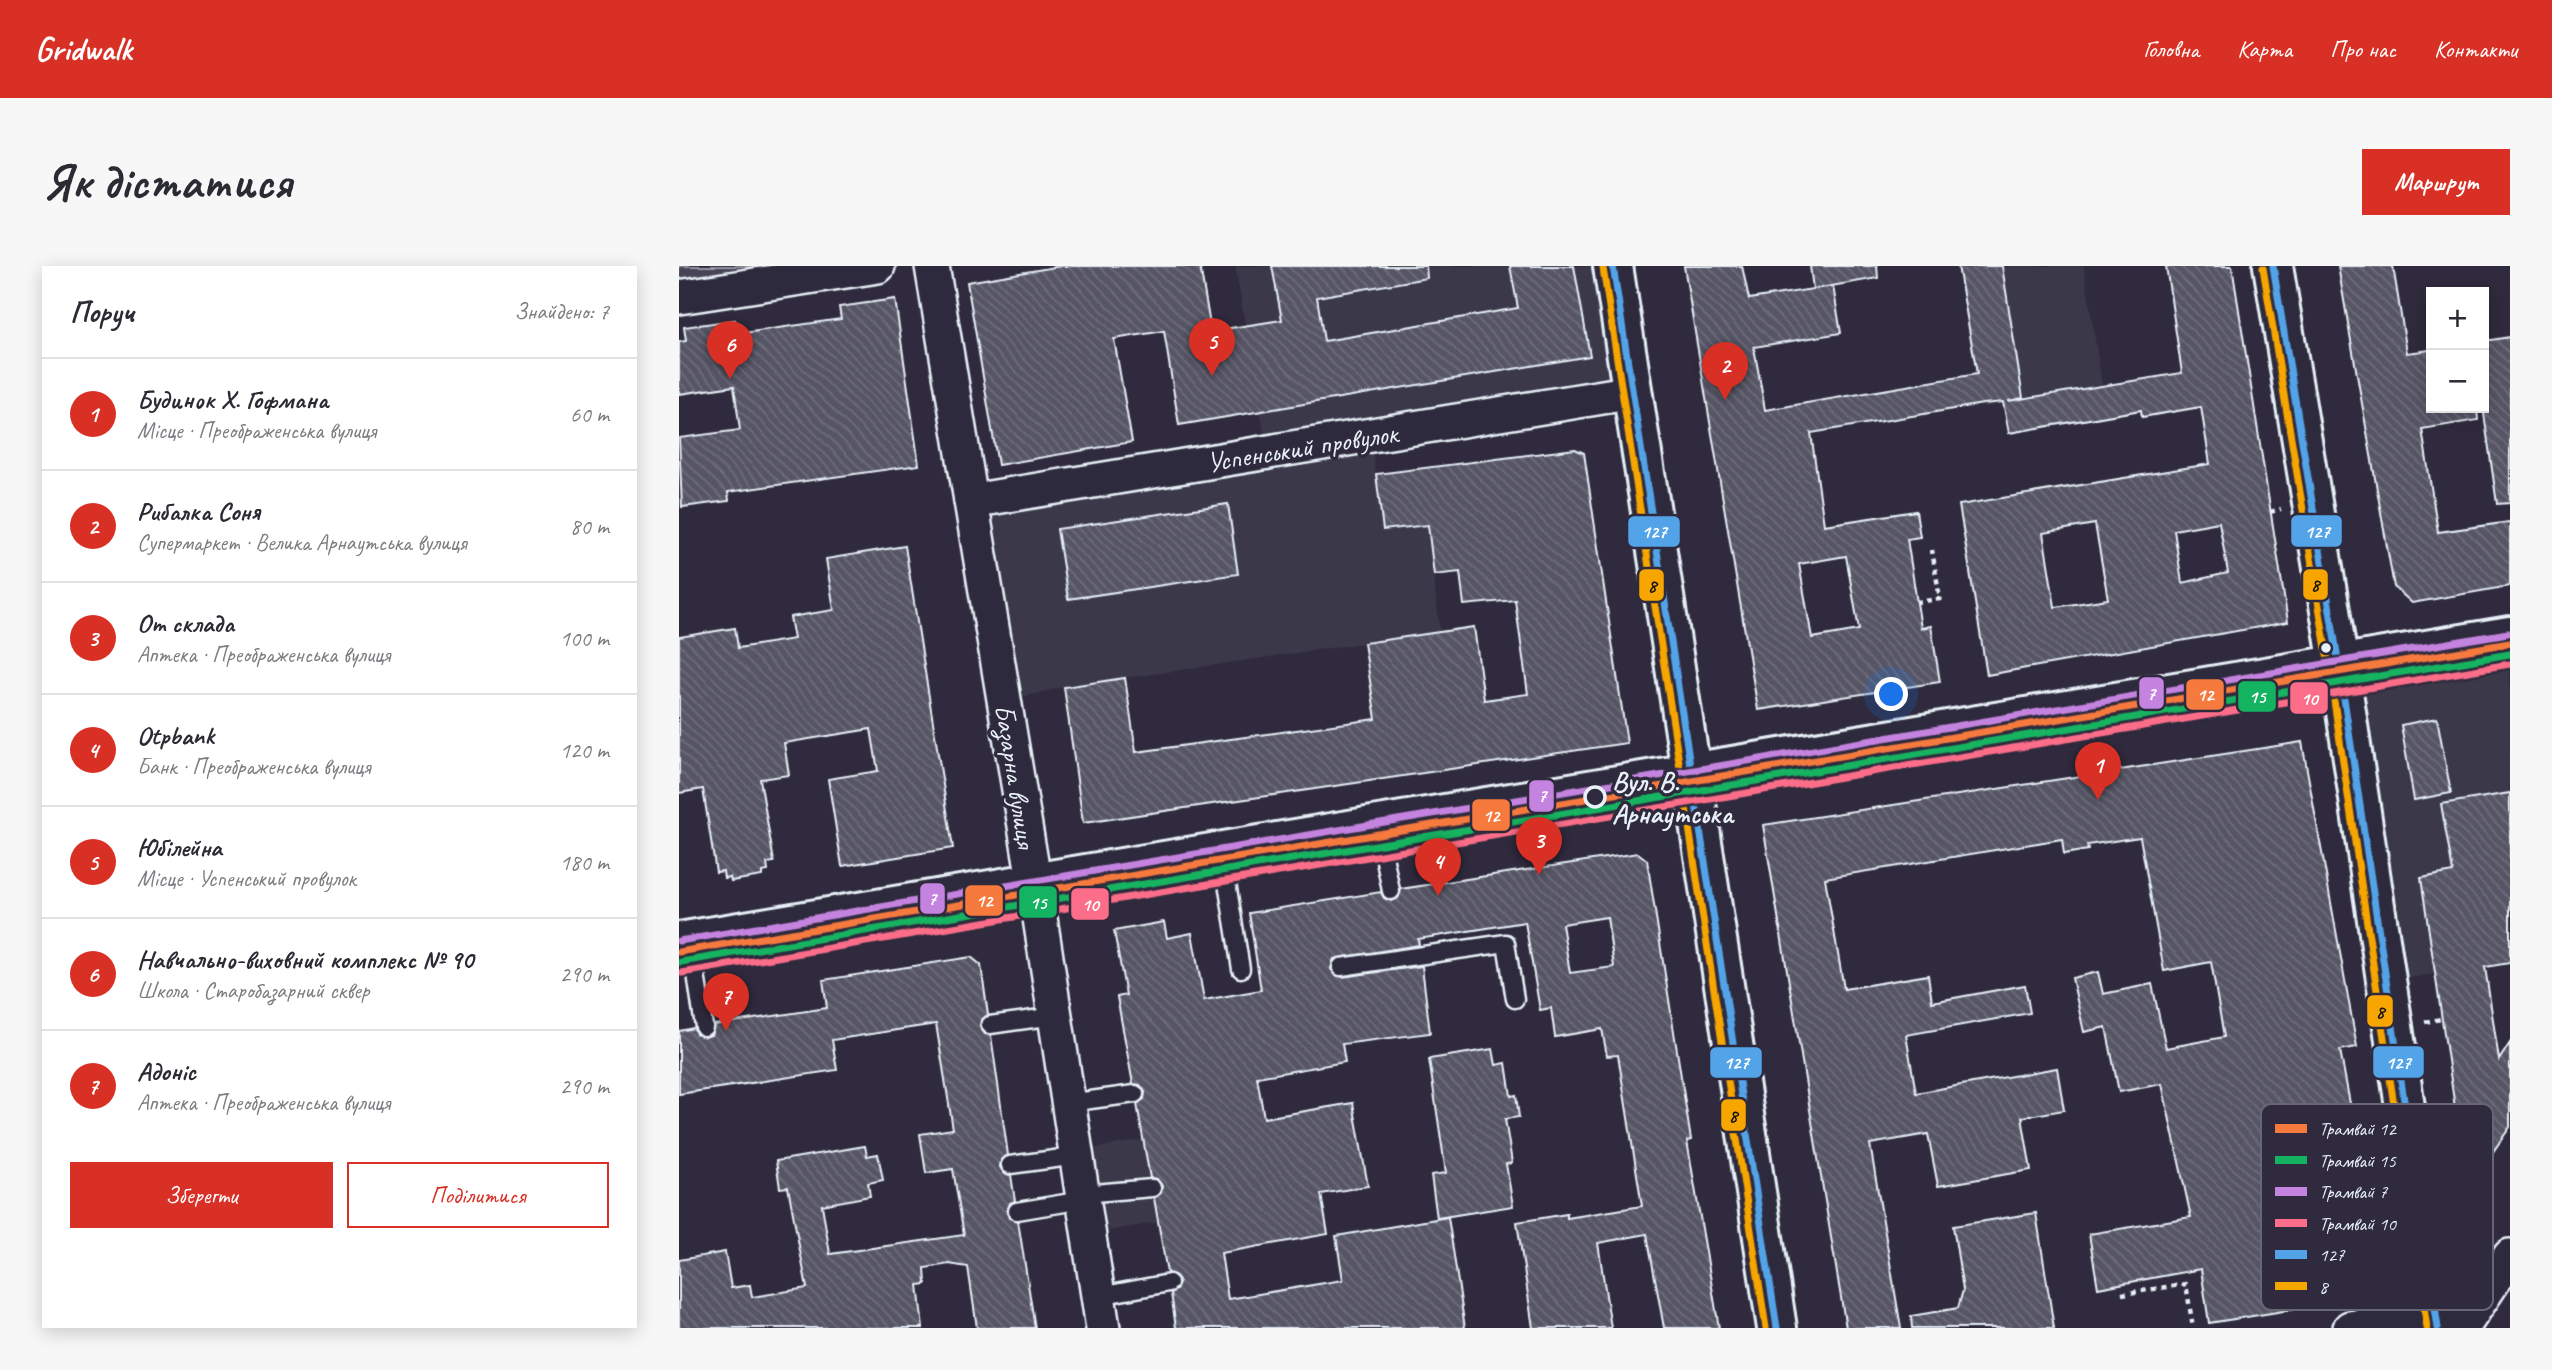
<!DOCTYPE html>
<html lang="uk">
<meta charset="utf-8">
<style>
:root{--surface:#fff;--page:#f7f7f7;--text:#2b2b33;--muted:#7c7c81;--line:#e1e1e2;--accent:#d93025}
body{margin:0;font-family:Caveat,sans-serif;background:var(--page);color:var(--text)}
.controls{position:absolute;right:21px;top:21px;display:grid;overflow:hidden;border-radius:0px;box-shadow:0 4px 18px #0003}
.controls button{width:63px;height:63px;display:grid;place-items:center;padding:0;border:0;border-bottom:2px solid var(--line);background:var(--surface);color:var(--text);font:35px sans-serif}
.you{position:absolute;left:1213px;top:429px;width:24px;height:24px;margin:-18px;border:5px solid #fff;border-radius:50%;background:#1a73e8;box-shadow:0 0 0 10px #1a73e833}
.badge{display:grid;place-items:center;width:46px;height:46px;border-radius:50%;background:var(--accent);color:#fff;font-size:23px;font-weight:700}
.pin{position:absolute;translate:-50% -58px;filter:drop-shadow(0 2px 4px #0008)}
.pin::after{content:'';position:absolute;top:37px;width:24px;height:21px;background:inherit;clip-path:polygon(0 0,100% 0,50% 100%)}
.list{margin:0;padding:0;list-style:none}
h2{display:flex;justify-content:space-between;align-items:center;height:91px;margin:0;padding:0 28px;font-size:30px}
h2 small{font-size:23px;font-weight:400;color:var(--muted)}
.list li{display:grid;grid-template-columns:46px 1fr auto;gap:21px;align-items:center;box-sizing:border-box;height:112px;padding:0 28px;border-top:2px solid var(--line)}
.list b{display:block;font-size:26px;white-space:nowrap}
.list p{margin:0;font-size:23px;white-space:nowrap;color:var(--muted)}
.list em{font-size:23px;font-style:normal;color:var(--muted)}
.actions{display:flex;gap:14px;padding:21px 28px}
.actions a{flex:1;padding:16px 0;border:2px solid var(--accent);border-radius:0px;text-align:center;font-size:24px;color:var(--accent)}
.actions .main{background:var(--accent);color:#fff}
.map{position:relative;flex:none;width:1831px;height:1062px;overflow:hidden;border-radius:0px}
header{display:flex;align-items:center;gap:42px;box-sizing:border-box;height:98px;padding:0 35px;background:var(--accent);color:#fff}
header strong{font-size:33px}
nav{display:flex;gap:38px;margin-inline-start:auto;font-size:24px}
.intro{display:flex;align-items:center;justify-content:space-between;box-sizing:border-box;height:168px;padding:0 42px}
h1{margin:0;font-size:49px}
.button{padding:18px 32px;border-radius:0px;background:var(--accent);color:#fff;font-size:24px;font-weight:700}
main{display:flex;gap:42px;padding:0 42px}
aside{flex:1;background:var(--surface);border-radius:0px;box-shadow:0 4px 18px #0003}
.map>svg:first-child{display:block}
.built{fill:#3b3749}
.green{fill:#464455;stroke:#979aa6;stroke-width:2}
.building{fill:url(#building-back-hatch);stroke:#e8f1f8;stroke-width:2;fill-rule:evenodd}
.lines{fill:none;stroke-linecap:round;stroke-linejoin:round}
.lane-casing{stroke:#e8f1f8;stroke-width:21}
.street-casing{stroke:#e8f1f8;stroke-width:38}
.secondary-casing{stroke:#e8f1f8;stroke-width:44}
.primary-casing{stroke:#e8f1f8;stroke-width:44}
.path{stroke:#e8f1f8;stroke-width:4.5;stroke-dasharray:5 5;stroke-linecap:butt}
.lane{stroke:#2f2a3d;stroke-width:16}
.street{stroke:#2f2a3d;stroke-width:33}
.secondary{stroke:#2f2a3d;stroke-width:38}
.primary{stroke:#2f2a3d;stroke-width:38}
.bus-1-casing{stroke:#2f2a3d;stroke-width:12}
.bus-2-casing{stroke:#2f2a3d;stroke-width:12}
.bus-1{stroke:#53a3e8;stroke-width:7}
.bus-2{stroke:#f7a600;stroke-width:7}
.tram-1-casing{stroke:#2f2a3d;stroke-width:12}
.tram-2-casing{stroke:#2f2a3d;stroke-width:12}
.tram-3-casing{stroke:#2f2a3d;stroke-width:12}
.tram-4-casing{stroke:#2f2a3d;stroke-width:12}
.tram-1{stroke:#f6793e;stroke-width:7}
.tram-2{stroke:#13b361;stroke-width:7}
.tram-3{stroke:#c483df;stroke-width:7}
.tram-4{stroke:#fb6d88;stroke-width:7}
.bus-dot{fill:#e8f1f8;stroke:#2f2a3d;stroke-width:2.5}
.stop-dot{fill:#2f2a3d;stroke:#e8f1f8;stroke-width:3.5}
.labels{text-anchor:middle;stroke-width:7;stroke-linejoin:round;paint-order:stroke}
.street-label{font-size:28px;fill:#e8f1f8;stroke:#2f2a3d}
.stop-label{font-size:28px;font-weight:bold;fill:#e8f1f8;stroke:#2f2a3d;text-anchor:start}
.key{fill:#2f2a3d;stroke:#666675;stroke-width:2}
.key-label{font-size:19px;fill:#e8f1f8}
.line-badge{stroke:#2f2a3d;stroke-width:2.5}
.badge-label{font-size:19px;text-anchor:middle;font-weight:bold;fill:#fff}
.pale-badge-label{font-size:19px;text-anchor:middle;font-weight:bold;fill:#111}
</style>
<header>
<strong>Gridwalk</strong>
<nav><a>Головна</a><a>Карта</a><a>Про нас</a><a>Контакти</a></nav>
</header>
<div class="intro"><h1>Як дістатися</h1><a class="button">Маршрут</a></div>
<main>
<aside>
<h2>Поруч<small>Знайдено: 7</small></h2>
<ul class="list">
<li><span class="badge">1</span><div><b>Будинок Х. Гофмана</b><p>Місце · Преображенська вулиця</p></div><em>60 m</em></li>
<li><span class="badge">2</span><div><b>Рибалка Соня</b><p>Супермаркет · Велика Арнаутська вулиця</p></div><em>80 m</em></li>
<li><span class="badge">3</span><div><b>От склада</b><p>Аптека · Преображенська вулиця</p></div><em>100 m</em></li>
<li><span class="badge">4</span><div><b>Otpbank</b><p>Банк · Преображенська вулиця</p></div><em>120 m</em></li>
<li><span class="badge">5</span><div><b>Юбілейна</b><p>Місце · Успенський провулок</p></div><em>180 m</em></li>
<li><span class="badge">6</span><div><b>Навчально-виховний комплекс № 90</b><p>Школа · Старобазарний сквер</p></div><em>290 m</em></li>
<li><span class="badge">7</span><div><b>Адоніс</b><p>Аптека · Преображенська вулиця</p></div><em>290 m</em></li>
</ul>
<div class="actions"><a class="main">Зберегти</a><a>Поділитися</a></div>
</aside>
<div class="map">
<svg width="1831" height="1062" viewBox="0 0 1831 1062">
<defs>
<pattern id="building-back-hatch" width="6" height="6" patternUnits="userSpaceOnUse" patternTransform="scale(1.75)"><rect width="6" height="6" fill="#575565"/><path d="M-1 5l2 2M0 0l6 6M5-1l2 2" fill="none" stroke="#6f6e7c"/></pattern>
</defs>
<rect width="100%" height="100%" fill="#2f2a3d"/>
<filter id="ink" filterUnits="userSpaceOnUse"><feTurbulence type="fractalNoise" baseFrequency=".0143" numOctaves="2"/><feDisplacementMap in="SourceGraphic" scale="14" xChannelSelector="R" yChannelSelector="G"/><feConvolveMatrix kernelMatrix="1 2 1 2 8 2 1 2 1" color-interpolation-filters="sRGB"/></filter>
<g filter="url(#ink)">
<g class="built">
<polygon points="556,0 932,0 952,126 588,184"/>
<polygon points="1279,0 1405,0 1423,119 1304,141"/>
<polygon points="692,175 704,264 749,259 761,366 385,421 327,435 295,240"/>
<polygon points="1831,376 1831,697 1709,715 1662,401"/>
<polygon points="674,837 689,920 412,968 400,885"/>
</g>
<polygon class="green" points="0,0 199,0 0,31"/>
<g class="building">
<polygon points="382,0 521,0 532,65 603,54 593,0 747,0 748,12 638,31 645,75 839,42 831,0 895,0 911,90 500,159 485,65 435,73 453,176 319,199 288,16"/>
<path d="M1005,0H1063L1070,33L1134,23L1131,0H1198L1199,12L1135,23L1154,20L1162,67L1075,81L1086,144L1298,108L1279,0H1323L1344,132L1329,135L1503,107L1487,0H1553L1609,356L1308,409L1280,239L1531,198L1522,141L1463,151L1462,144L1330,167L1324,136L1304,138L1132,167L1145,259L1237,245L1241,271L1228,273L1242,362L1252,360L1261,416L1079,444ZM1540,256L1549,307L1503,317L1495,264ZM1416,258L1429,333L1376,341L1364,267ZM1167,290L1180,364L1133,372L1120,298Z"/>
<polygon points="1659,0 1714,0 1728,87 1752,84 1752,142 1798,142 1799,154 1743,163 1759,266 1831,256 1831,320 1733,337 1715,321"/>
<polygon points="216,33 240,199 49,226 50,235 3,241 0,172 61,164 55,120 0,128 0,76 7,75 5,61 56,54 58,68 162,53 160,41"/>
<polygon points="1831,71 1831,237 1818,238 1805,148 1805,75"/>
<polygon points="896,183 905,187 948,477 404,557 385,421 446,412 457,486 697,453 685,377 795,361 805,434 849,428 836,334 785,339 781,306 755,309 749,259 704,264 697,208"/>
<polygon points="549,238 559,308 389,333 378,263"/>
<polygon points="226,280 274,582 163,600 149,513 199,505 192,463 105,477 110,509 81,513 95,596 88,597 89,605 83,606 83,610 52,615 51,611 45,612 44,605 37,606 24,523 0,527 0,371 56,362 59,382 115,373 111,351 155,344 147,293"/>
<polygon points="1758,452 1772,527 1735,534 1722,459"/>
<polygon points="1623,476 1678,781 1661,784 1680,886 1639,893 1649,946 1689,938 1701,994 1643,1006 1648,1038 1530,1057 1522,1003 1419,1022 1410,968 1512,951 1483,818 1440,826 1427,761 1405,766 1393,712 1419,706 1424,728 1473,718 1487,782 1545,771 1532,696 1485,705 1461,571 1408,579 1409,584 1385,588 1383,573 1146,612 1165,723 1249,709 1253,736 1346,719 1351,747 1227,769 1237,827 1378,802 1385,844 1343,851 1352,904 1300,913 1259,920 1249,868 1191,878 1222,1062 1167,1062 1084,559"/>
<polygon points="1831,527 1831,697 1806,701 1820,794 1831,777 1831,861 1811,890 1782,882 1742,612 1774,606 1762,538"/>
<path d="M959,587L968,594L1012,874L1008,875L1040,1062H985L968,968L919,977L932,1062H854L838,956L888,948V952L963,940L939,789L928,790L923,763L876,771L872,742L861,744L846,656L739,673L740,679L655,693L652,703L663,711L743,700L751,767L663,778L666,796L578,811L585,852L674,837L689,920L642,928L649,968L542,987L549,1033L664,1014L657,970L769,951L786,1062H497L492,1027L497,1024L500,1016L497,1010L488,1007L475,932L482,927L483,920L478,913L471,912L458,838L465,833L466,826L461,819L454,818L438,731L447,729L435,665L485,656L488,672L513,667L525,734L582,724L570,647L702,626L705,632L713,635L719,632L722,623ZM928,651L935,701L891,707L883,658Z"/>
<polygon points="292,691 302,699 309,749 302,754 301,761 306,768 312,769 329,889 322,894 321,901 326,908 332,909 336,935 331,937 328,946 330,952 339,955 356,1062 298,1062 289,1001 270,998 246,1002 247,1018 239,1019 244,1062 0,1062 0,994 46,986 52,1022 71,1019 73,1031 128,1022 109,921 101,922 97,895 186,880 188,890 199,888 204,914 189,917 191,930 143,939 151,988 285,969 274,903 247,907 241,868 274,863 257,758 153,774 158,804 0,828 0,765 15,762 17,768 26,771 32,769 35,759 148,742 144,714"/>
<polygon points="814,783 817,799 827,797 832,830 837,829 840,851 826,853 833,897 827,898 834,940 758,952 752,909 767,907 750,793"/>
<polygon points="1357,947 1375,1062 1233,1062 1232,1050 1279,1042 1284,1024 1274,960"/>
</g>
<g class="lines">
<defs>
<g id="lane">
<polyline points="699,559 712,625"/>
<polyline points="543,586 562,703"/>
<polyline points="12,674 25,761"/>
<polyline points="662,701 827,677 836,733"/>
<polyline points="311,759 376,750"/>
<polyline points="389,837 456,828"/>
<polyline points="331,899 398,890"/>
<polyline points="404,928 473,922"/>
<polyline points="338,945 404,934"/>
<polyline points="420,1030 490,1017"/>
</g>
<g id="street">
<polyline points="253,0 357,626 424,1062"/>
<polyline points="0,31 199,0"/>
<polyline points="292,235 954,126"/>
<polyline points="1671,1062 1757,1047"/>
<polyline points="1783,1062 1831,990"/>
</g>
<polyline id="secondary" points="0,676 1831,370"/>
<g id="primary">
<polyline points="934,0 1098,1062"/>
<polyline points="1594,0 1660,399 1759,1062"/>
</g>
</defs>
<use href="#lane" class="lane-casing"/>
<use href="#street" class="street-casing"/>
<use href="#secondary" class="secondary-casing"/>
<use href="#primary" class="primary-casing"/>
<g class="path">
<polyline points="1591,246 1602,243"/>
<polyline points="1237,336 1261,333 1253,284"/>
<polyline points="1746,756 1762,753"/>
<polyline points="1443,1028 1507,1018 1514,1062"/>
</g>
<use href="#lane" class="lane"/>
<use href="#street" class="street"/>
<use href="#secondary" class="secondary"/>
<use href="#primary" class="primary"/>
<defs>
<g id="bus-1">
<polyline points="934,0 1098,1062"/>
<polyline points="1594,0 1660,399 1759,1062"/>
</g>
<g id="bus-2">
<polyline points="924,2 1087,1062"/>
<polyline points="1584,2 1650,401 1748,1062"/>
</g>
</defs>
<use href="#bus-1" class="bus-1-casing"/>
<use href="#bus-2" class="bus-2-casing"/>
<use href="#bus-1" class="bus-1"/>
<use href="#bus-2" class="bus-2"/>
<defs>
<polyline id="tram-1" points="0,686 1831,377"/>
<polyline id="tram-2" points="2,696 1831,388"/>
<polyline id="tram-3" points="0,675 1829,367"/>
<polyline id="tram-4" points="3,707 1831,398"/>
</defs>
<use href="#tram-1" class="tram-1-casing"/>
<use href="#tram-2" class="tram-2-casing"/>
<use href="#tram-3" class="tram-3-casing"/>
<use href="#tram-4" class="tram-4-casing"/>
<use href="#tram-1" class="tram-1"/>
<use href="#tram-2" class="tram-2"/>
<use href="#tram-3" class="tram-3"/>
<use href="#tram-4" class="tram-4"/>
</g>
</g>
<circle class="bus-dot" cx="1647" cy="382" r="6"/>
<circle class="stop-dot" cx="916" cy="531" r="10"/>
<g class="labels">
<g class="street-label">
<text transform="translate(623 181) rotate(-9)" y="10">Успенський провулок</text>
<text transform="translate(337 510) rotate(81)" y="10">Базарна вулиця</text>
</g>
<g class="stop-label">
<text x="933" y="525">Вул. В.<tspan x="933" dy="32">Арнаутська</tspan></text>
</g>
</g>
<rect x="1582" y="838" width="232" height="206" rx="10" class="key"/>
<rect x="1596" y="858" width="32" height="9" fill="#f6793e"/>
<rect x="1596" y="890" width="32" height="8" fill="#13b361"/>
<rect x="1596" y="921" width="32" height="9" fill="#c483df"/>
<rect x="1596" y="953" width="32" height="8" fill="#fb6d88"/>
<rect x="1596" y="984" width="32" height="9" fill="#53a3e8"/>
<rect x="1596" y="1016" width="32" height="8" fill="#f7a600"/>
<g class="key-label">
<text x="1640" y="869">Трамвай 12</text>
<text x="1640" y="901">Трамвай 15</text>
<text x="1640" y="932">Трамвай 7</text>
<text x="1640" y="964">Трамвай 10</text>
<text x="1640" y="995">127</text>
<text x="1640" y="1027">8</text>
</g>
<g class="line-badge">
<rect x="1611" y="248" width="53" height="34" rx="7" fill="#53a3e8"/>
<rect x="948" y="249" width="54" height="33" rx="7" fill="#53a3e8"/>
<rect x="1623" y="302" width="27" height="33" rx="7" fill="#f7a600"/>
<rect x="959" y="302" width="27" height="34" rx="7" fill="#f7a600"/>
<rect x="1459" y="410" width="27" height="34" rx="7" fill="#c483df"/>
<rect x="1506" y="412" width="40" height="33" rx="7" fill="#f6793e"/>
<rect x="1558" y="414" width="40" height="33" rx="7" fill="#13b361"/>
<rect x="1610" y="415" width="40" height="34" rx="7" fill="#fb6d88"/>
<rect x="849" y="513" width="27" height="34" rx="7" fill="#c483df"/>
<rect x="792" y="532" width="40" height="34" rx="7" fill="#f6793e"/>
<rect x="240" y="616" width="27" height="33" rx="7" fill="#c483df"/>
<rect x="285" y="618" width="40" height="33" rx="7" fill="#f6793e"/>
<rect x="339" y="619" width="40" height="34" rx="7" fill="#13b361"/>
<rect x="391" y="621" width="40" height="34" rx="7" fill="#fb6d88"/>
<rect x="1687" y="728" width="28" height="34" rx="7" fill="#f7a600"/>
<rect x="1693" y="779" width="53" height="34" rx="7" fill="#53a3e8"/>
<rect x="1030" y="780" width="54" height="33" rx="7" fill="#53a3e8"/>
<rect x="1041" y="832" width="27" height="34" rx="7" fill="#f7a600"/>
</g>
<g class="badge-label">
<text x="1638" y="272">127</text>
<text x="975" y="272">127</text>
<text x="1472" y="434">7</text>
<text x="1526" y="435">12</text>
<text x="1578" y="437">15</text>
<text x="1630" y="439">10</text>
<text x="863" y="536">7</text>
<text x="812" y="556">12</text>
<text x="253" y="639">7</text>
<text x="305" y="641">12</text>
<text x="359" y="643">15</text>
<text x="411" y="645">10</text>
<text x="1719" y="803">127</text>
<text x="1057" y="803">127</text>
</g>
<g class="pale-badge-label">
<text x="1636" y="325">8</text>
<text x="973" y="326">8</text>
<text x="1701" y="752">8</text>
<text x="1054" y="856">8</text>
</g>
</svg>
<div class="controls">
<button>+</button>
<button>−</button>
</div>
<div class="you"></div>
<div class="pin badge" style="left:1419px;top:534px">1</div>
<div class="pin badge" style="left:1046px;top:134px">2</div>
<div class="pin badge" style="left:860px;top:609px">3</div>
<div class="pin badge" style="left:759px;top:630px">4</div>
<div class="pin badge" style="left:533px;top:110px">5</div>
<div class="pin badge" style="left:51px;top:113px">6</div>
<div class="pin badge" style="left:47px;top:765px">7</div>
</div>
</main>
